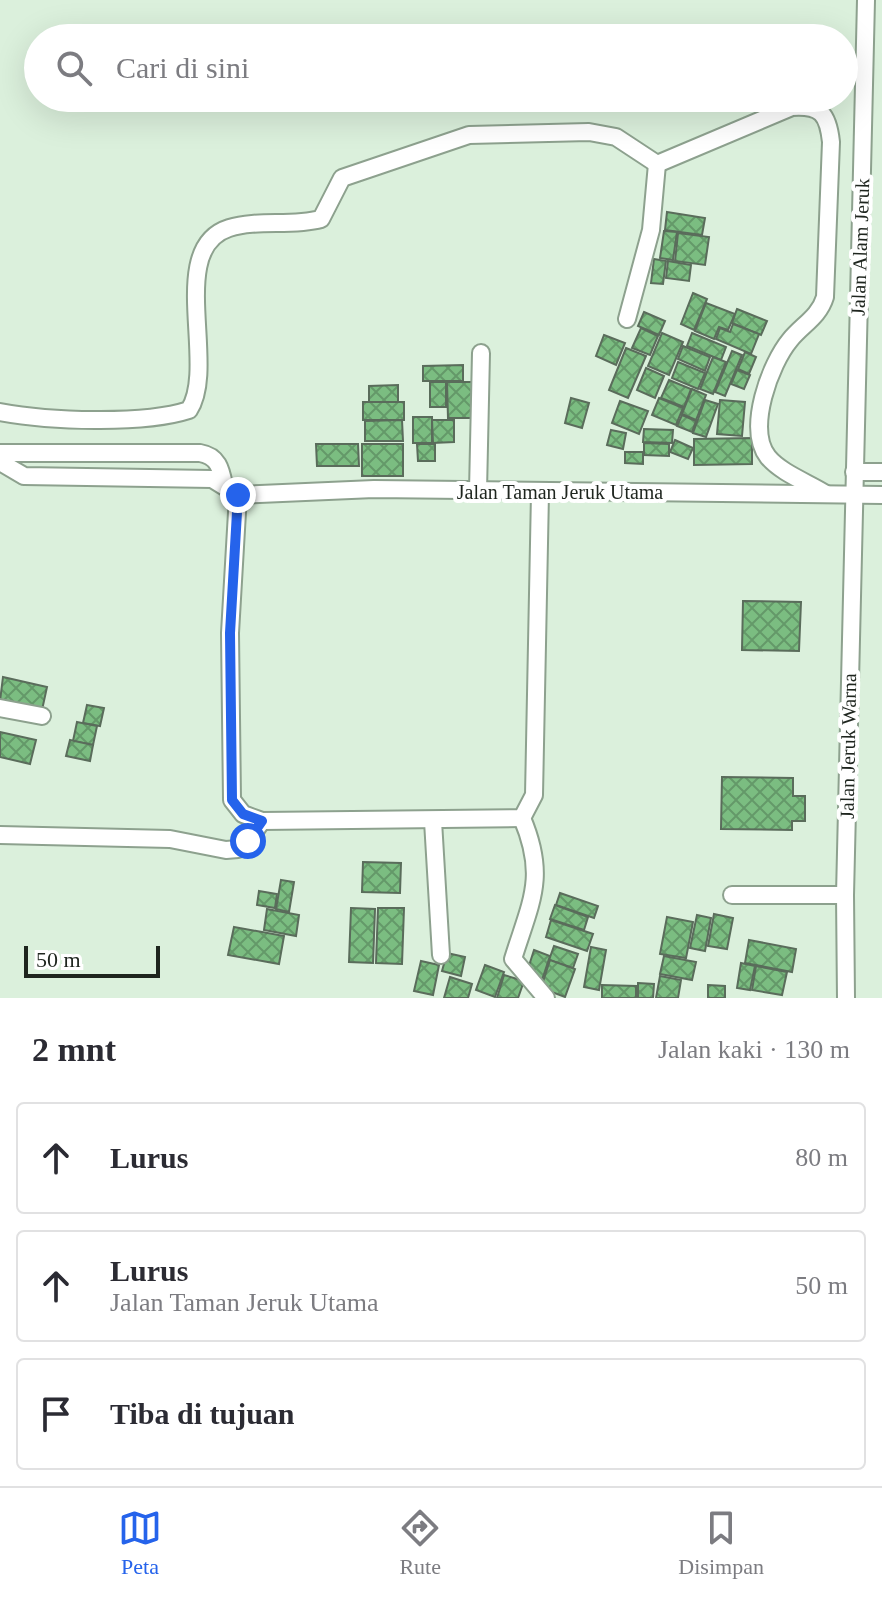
<!DOCTYPE html>
<html lang="id">
<meta charset="utf-8">
<style>
:root{--surface:#fff;--page:#f2f2f3;--text:#2b2b33;--muted:#7c7c81;--line:#e1e1e2;--accent:#2563eb}
body{margin:0;font-family:"Times New Roman",serif;background:var(--page);color:var(--text)}
.scale{position:absolute;left:24px;bottom:20px;width:136px;box-sizing:border-box;padding-left:8px;border:4px solid #1e251e;border-top:0;font-size:22px;line-height:28px;white-space:nowrap;color:#1e251e;-webkit-text-stroke:6px #fff;paint-order:stroke}
.stop{position:absolute;width:24px;height:24px;margin:-18px;border:6px solid #2563eb;border-radius:50%;background:#fff}
.stop.end{background:#2563eb;border-color:#fff;box-shadow:0 2px 8px #0008}
.list{margin:0;padding:0;list-style:none}
h2{display:flex;justify-content:space-between;align-items:center;height:104px;margin:0;padding:0 32px;font-size:34px}
h2 small{font-size:26px;font-weight:400;color:var(--muted)}
.list li{display:grid;grid-template-columns:52px 1fr auto;gap:24px;align-items:center;box-sizing:border-box;height:112px;margin:0 16px 16px;padding:0 16px;border:2px solid var(--line);border-radius:8px}
.list b{display:block;font-size:30px;white-space:nowrap}
.list p{margin:0;font-size:26px;white-space:nowrap;color:var(--muted)}
.list em{font-size:26px;font-style:normal;color:var(--muted)}
.icon{flex:none;width:44px;height:44px;fill:none;stroke:currentColor;stroke-width:2;stroke-linecap:round;stroke-linejoin:round}
.map{position:relative;flex:none;width:882px;height:998px;overflow:hidden}
.search{position:absolute;background:var(--surface);box-shadow:0 8px 32px #0002;left:24px;right:24px;top:24px;height:88px;display:flex;align-items:center;gap:20px;box-sizing:border-box;padding:0 28px;border-radius:44px;color:var(--muted);font-size:30px}
.sheet{height:488px;background:var(--surface)}
nav{display:flex;justify-content:space-around;align-items:center;box-sizing:border-box;height:112px;border-top:2px solid var(--line);background:var(--surface);font-size:22px;color:var(--muted)}
nav a{display:grid;justify-items:center;gap:4px}
nav .on{color:var(--accent)}
.map>svg:first-child{display:block}
.building{fill:url(#building-cross-hatch);stroke:#5a6c5b;stroke-width:2}
.lines{fill:none;stroke-linecap:round;stroke-linejoin:round}
.street-casing{stroke:#8da18e;stroke-width:20}
.street{stroke:#fff;stroke-width:16}
.route{stroke:#2563eb;stroke-width:10}
.labels{text-anchor:middle;stroke-width:8;stroke-linejoin:round;paint-order:stroke}
.street-label{font-size:20px;fill:#1e251e;stroke:#fff}
</style>
<div class="map">
<svg width="882" height="998" viewBox="0 0 882 998">
<defs>
<pattern id="building-cross-hatch" width="8" height="8" patternUnits="userSpaceOnUse" patternTransform="scale(2)"><rect width="8" height="8" fill="#7bbd81"/><path d="M0 0l8 8M0 8l8-8" fill="none" stroke="#649969"/></pattern>
</defs>
<rect width="100%" height="100%" fill="#dbf0dc"/>
<g class="building">
<polygon points="667,212 705,218 702,235 665,230"/>
<polygon points="664,231 677,232 673,260 660,258"/>
<polygon points="678,233 709,237 705,265 675,261"/>
<polygon points="654,259 666,261 663,284 651,283"/>
<polygon points="668,261 691,265 689,281 666,278"/>
<polygon points="693,293 707,299 694,330 681,324"/>
<polygon points="706,303 735,314 728,330 719,327 714,339 695,331"/>
<polygon points="737,309 767,321 761,335 732,323"/>
<polygon points="644,312 665,321 659,335 638,326"/>
<polygon points="733,324 759,334 751,354 716,339 720,328 730,332"/>
<polygon points="641,328 658,336 650,355 632,348"/>
<polygon points="662,333 683,342 669,375 648,366"/>
<polygon points="692,333 726,347 721,360 687,346"/>
<polygon points="604,335 625,343 616,365 596,356"/>
<polygon points="683,346 710,357 705,371 678,359"/>
<polygon points="626,348 646,356 628,398 609,390"/>
<polygon points="732,351 742,355 725,396 715,392"/>
<polygon points="745,352 756,357 749,374 738,369"/>
<polygon points="713,357 726,362 713,394 700,389"/>
<polygon points="678,362 705,373 698,389 672,378"/>
<polygon points="463,365 463,381 423,381 423,366"/>
<polygon points="646,368 664,376 655,398 637,390"/>
<polygon points="737,370 750,375 744,389 731,384"/>
<polygon points="669,380 691,389 684,407 661,398"/>
<rect x="430" y="382" width="16" height="25"/>
<polygon points="447,382 477,382 477,418 448,418"/>
<polygon points="398,385 398,402 369,402 369,386"/>
<polygon points="692,389 706,395 696,420 682,414"/>
<polygon points="571,398 589,403 582,428 565,423"/>
<polygon points="659,398 683,408 676,425 652,415"/>
<polygon points="705,400 718,404 706,437 693,433"/>
<polygon points="720,400 745,402 742,436 717,434"/>
<polygon points="620,401 648,411 639,434 612,423"/>
<rect x="363" y="402" width="41" height="18"/>
<polygon points="682,415 696,421 692,432 677,426"/>
<rect x="413" y="417" width="19" height="26"/>
<polygon points="402,420 403,441 365,441 365,421"/>
<polygon points="432,420 454,420 454,442 433,443"/>
<polygon points="644,429 673,430 672,443 643,442"/>
<polygon points="611,430 626,433 623,449 607,445"/>
<polygon points="752,438 752,464 694,465 694,439"/>
<polygon points="675,440 693,448 688,459 670,452"/>
<polygon points="644,443 669,444 669,456 644,455"/>
<polygon points="316,444 358,444 359,466 317,466"/>
<rect x="362" y="444" width="41" height="32"/>
<polygon points="417,444 435,444 435,461 418,461"/>
<polygon points="625,452 643,452 643,464 625,463"/>
<polygon points="743,601 801,602 799,651 742,650"/>
<polygon points="3,677 47,687 42,710 0,701"/>
<polygon points="87,705 104,708 100,726 83,723"/>
<polygon points="77,722 97,726 93,745 73,741"/>
<polygon points="0,732 36,740 30,764 0,757"/>
<polygon points="70,740 93,745 90,761 66,756"/>
<polygon points="722,777 793,778 793,796 805,796 805,821 792,821 792,830 721,829"/>
<polygon points="363,862 401,863 400,893 362,892"/>
<polygon points="281,880 294,882 289,912 276,909"/>
<polygon points="259,891 277,894 275,908 257,905"/>
<polygon points="560,893 598,906 594,918 556,905"/>
<polygon points="555,905 588,917 584,930 550,919"/>
<polygon points="351,908 375,909 373,963 349,962"/>
<polygon points="378,908 404,908 402,964 376,963"/>
<polygon points="267,909 299,915 296,936 264,930"/>
<polygon points="714,914 733,918 727,949 708,946"/>
<polygon points="697,915 711,918 705,951 690,948"/>
<polygon points="667,917 693,922 686,958 660,954"/>
<polygon points="551,920 593,934 587,951 546,937"/>
<polygon points="234,927 284,936 279,964 228,955"/>
<polygon points="749,940 796,949 792,972 745,963"/>
<polygon points="554,946 578,954 573,968 549,960"/>
<polygon points="591,947 606,950 599,990 584,987"/>
<polygon points="534,950 550,956 542,980 526,975"/>
<polygon points="447,953 465,957 461,976 442,971"/>
<polygon points="664,956 696,962 692,980 660,974"/>
<polygon points="550,960 575,969 565,997 541,988"/>
<polygon points="421,961 439,965 433,995 414,991"/>
<polygon points="741,963 755,966 750,990 737,988"/>
<polygon points="485,965 504,972 495,997 476,990"/>
<polygon points="756,966 787,972 782,995 752,990"/>
<polygon points="504,975 524,981 518,998 497,998"/>
<polygon points="660,976 681,980 678,998 656,998"/>
<polygon points="450,977 472,984 468,998 444,998"/>
<polygon points="638,983 654,984 653,998 638,998"/>
<polygon points="602,985 636,986 636,998 602,998"/>
<polygon points="708,985 725,986 725,998 708,998"/>
</g>
<g class="lines">
<defs>
<g id="street">
<polyline points="627,319 651,230 657,164"/>
<path d="M0,412C48,421 143,425 189,410C218,366 166,248 229,228C258,219 291,227 321,219L342,178L469,135L589,132L616,137L657,164L792,107C821,105 828,114 831,142L825,297C819,317 802,325 790,340C770,364 746,429 768,457C781,473 809,483 826,494"/>
<path d="M0,453H200C218,456 221,469 224,485"/>
<polyline points="0,462 24,476 212,479 238,495 374,489 882,495"/>
<polyline points="854,472 882,472"/>
<polyline points="478,491 481,353"/>
<polyline points="238,495 230,633 232,800 243,814 262,821 522,818 534,795 540,493"/>
<polyline points="0,708 42,716"/>
<path d="M522,818C547,877 531,901 513,959L546,998"/>
<polyline points="433,821 441,955"/>
<polyline points="0,835 170,839 226,850 238,849 248,841 262,821"/>
<polyline points="732,895 845,895"/>
<polyline points="846,998 845,895 866,0"/>
</g>
</defs>
<use href="#street" class="street-casing"/>
<use href="#street" class="street"/>
</g>
<g class="lines">
<polyline class="route" points="238,495 230,633 232,800 243,814 262,821 248,841"/>
</g>
<g class="labels">
<g class="street-label">
<text transform="translate(860 247) rotate(-88)" y="7">Jalan Alam Jeruk</text>
<text x="560" y="499">Jalan Taman Jeruk Utama</text>
<text transform="translate(848 746) rotate(-89)" y="7">Jalan Jeruk Warna</text>
</g>
</g>
</svg>
<div class="scale">50 m</div>
<div class="stop" style="left:248px;top:841px"></div>
<div class="stop end" style="left:238px;top:495px"></div>
<div class="search"><svg class="icon" aria-label="search" viewBox="0 0 24 24"><circle cx="10" cy="10" r="6"/><path d="M15 15l6 6"/></svg>Cari di sini</div>
</div>
<section class="sheet">
<h2>2 mnt<small>Jalan kaki · 130 m</small></h2>
<ul class="list">
<li><svg class="icon" aria-label="ahead" viewBox="0 0 24 24"><path d="M12 20V5M6 11l6-6 6 6"/></svg><div><b>Lurus</b></div><em>80 m</em></li>
<li><svg class="icon" aria-label="ahead" viewBox="0 0 24 24"><path d="M12 20V5M6 11l6-6 6 6"/></svg><div><b>Lurus</b><p>Jalan Taman Jeruk Utama</p></div><em>50 m</em></li>
<li><svg class="icon" aria-label="arrive" viewBox="0 0 24 24"><path d="M6 21V4h12l-3 4 3 4H6"/></svg><div><b>Tiba di tujuan</b></div></li>
</ul>
</section>
<nav>
<a class="on"><svg class="icon" aria-label="map" viewBox="0 0 24 24"><path d="M3 6l6-2 6 2 6-2v14l-6 2-6-2-6 2zM9 4v14M15 6v14"/></svg>Peta</a>
<a><svg class="icon" aria-label="directions" viewBox="0 0 24 24"><path d="M12 3l9 9-9 9-9-9zM9 14v-3h6M13 9l2 2-2 2"/></svg>Rute</a>
<a><svg class="icon" aria-label="saved" viewBox="0 0 24 24"><path d="M7 4h10v16l-5-4-5 4z"/></svg>Disimpan</a>
</nav>
